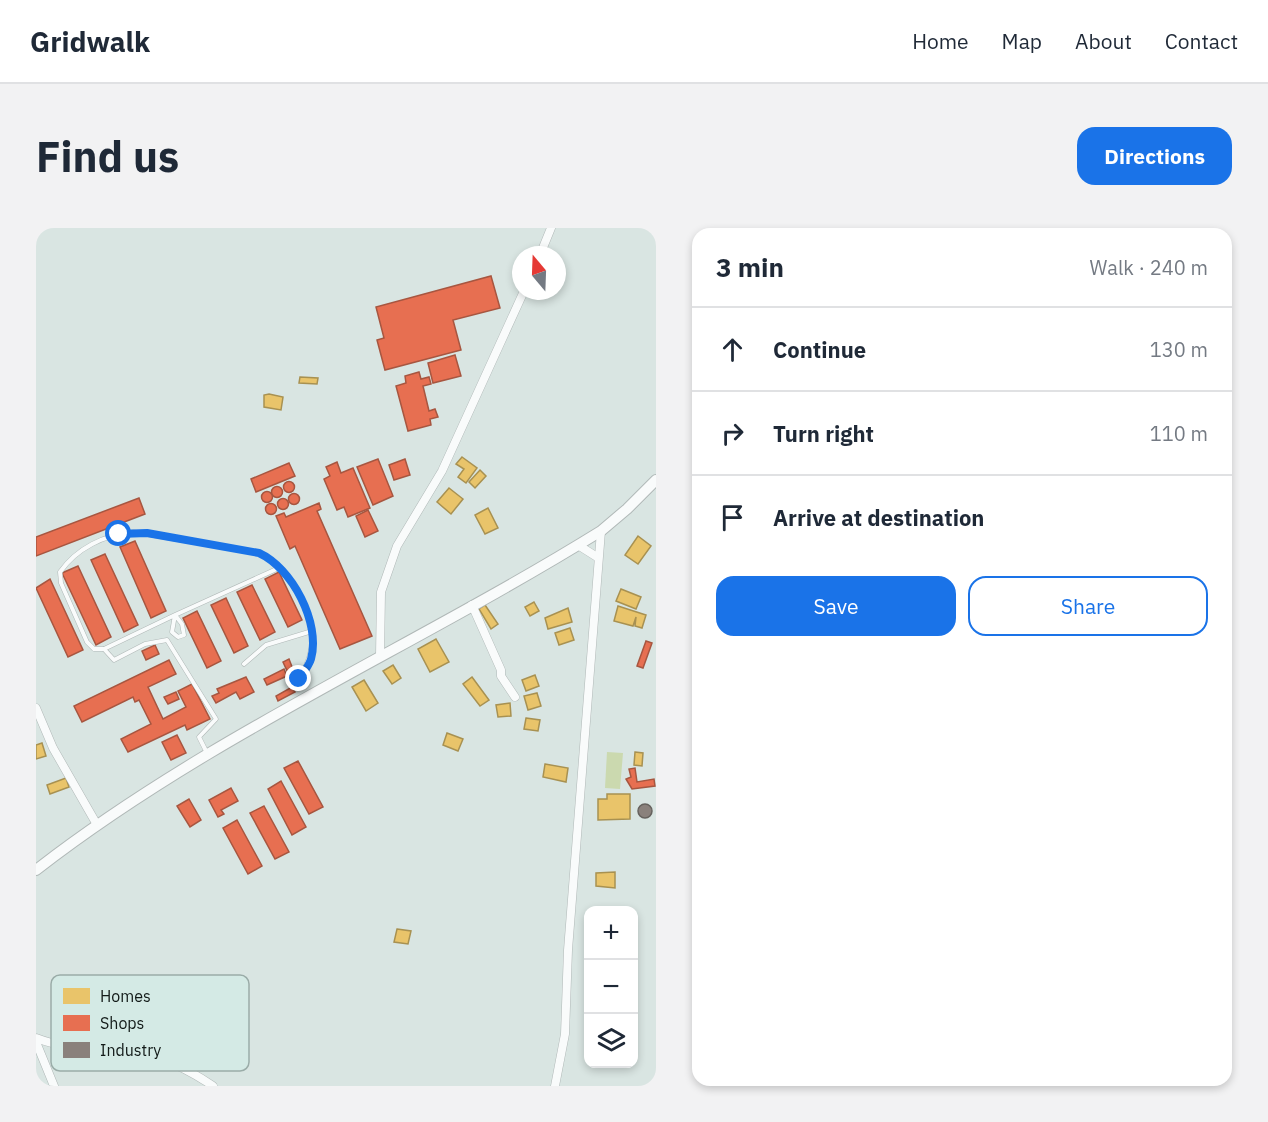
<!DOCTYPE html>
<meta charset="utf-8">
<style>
:root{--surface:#fff;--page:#f2f2f3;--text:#1f2937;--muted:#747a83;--line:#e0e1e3;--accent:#1a73e8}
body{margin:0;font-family:"IBM Plex Sans",sans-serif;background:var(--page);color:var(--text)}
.controls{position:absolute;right:18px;bottom:18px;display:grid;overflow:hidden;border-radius:12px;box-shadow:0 3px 9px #0003}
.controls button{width:54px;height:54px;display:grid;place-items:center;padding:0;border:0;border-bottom:2px solid var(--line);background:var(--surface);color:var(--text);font:30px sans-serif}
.compass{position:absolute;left:476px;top:18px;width:54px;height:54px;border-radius:50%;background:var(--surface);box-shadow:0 3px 9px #0003;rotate:341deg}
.stop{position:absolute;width:18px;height:18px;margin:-14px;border:4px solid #1a73e8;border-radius:50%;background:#fff}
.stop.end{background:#1a73e8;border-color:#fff;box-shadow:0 2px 6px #0008}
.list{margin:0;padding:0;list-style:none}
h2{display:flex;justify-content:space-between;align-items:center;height:78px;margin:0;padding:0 24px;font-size:26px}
h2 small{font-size:20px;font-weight:400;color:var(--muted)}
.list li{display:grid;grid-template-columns:39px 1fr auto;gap:18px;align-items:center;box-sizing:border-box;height:84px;padding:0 24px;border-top:2px solid var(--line)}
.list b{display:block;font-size:22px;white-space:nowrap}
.list em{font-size:20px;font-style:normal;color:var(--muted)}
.actions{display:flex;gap:12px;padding:18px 24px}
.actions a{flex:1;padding:14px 0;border:2px solid var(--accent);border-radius:18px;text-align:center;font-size:21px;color:var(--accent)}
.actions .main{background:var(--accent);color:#fff}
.icon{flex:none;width:33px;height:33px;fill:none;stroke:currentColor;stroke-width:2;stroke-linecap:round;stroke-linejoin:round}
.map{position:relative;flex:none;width:620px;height:858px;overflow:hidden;border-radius:18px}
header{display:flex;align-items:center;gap:36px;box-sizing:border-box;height:84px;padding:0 30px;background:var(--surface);border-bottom:2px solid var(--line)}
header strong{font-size:28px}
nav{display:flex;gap:33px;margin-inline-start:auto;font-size:21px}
.intro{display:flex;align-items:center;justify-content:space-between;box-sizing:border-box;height:144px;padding:0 36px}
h1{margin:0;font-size:42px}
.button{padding:15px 27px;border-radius:18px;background:var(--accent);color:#fff;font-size:21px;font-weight:700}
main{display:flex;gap:36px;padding:0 36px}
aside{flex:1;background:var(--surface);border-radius:18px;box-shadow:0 3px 9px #0003}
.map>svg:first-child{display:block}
.green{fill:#cbd9af}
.homes{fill:#e9c46a;stroke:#a89151;stroke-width:1.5}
.shops{fill:#e76f51;stroke:#a75640;stroke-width:1.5}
.industry{fill:#8a817c;stroke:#66625e;stroke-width:1.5}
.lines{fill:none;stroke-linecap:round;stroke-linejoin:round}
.lane-casing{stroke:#b0b8b7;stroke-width:5}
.street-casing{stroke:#b0b8b7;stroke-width:9}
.secondary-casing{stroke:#b0b8b7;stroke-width:12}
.lane{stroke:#f9fbfb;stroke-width:4}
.street{stroke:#f9fbfb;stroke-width:8}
.secondary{stroke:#f9fbfb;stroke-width:10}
.route{stroke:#1a73e8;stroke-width:8}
.key{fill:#d4eae5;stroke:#9aaca8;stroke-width:1.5}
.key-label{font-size:16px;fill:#121a18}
</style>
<header>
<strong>Gridwalk</strong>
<nav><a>Home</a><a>Map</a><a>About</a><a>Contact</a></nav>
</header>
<div class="intro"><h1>Find us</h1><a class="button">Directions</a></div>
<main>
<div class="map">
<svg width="620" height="858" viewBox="0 0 620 858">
<rect width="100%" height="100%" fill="#d9e5e2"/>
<polygon class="green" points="571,524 587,525 584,561 569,560"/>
<g class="homes">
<polygon points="264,149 282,150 281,156 263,155"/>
<polygon points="233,166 247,169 245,182 228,179 228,167"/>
<polygon points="426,229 441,240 430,255 422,249 428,241 420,236"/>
<polygon points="444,242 450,248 439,260 433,254"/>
<polygon points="413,260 427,271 415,286 401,274"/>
<polygon points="452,280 462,300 449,306 439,287"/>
<polygon points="602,308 615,318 602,336 589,327"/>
<polygon points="585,361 605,369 600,381 580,373"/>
<polygon points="498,374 503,383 494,388 489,379"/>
<polygon points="449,377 462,396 455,401 443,381"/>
<polygon points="582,378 610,387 606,400 599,398 600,389 597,398 578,393"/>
<polygon points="532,380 536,394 512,401 509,390"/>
<polygon points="534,400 538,412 523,417 519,405"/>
<polygon points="400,411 413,434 394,444 382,421"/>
<polygon points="357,437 365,450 356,456 347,443"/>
<polygon points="499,447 503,458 490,463 486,452"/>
<polygon points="436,449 453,472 444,478 427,456"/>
<polygon points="328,452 342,475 330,483 316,459"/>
<polygon points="501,465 505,478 492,482 488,468"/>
<polygon points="474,475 475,488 462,489 460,477"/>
<polygon points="490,490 504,492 502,503 488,501"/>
<polygon points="411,505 427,511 422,523 407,517"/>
<polygon points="6,515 10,528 0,531 0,517"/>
<polygon points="599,524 607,525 606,538 598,537"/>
<polygon points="509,536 532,540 530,554 507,549"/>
<polygon points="30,550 33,559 14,566 11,557"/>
<polygon points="571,566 594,566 594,591 562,592 562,571 571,571"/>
<polygon points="579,644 579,660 560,658 560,645"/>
<polygon points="361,701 375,703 372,716 358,714"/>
</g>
<g class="shops">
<polygon points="455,48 464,80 417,92 425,122 349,142 341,112 348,110 340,79"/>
<polygon points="419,127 425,148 397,155 392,135"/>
<polygon points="383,144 385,151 393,149 395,156 387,158 393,183 399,181 402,189 394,191 395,197 372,203 360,158 370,155 369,148"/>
<polygon points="342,231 357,268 337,277 321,239"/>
<polygon points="369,231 374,247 358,252 353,237"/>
<polygon points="301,234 305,245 317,240 334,280 312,289 308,279 301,282 288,251 294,248 290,239"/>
<polygon points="253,235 259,248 220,264 215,251"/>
<circle cx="253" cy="259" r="5.5"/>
<circle cx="241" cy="264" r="5.5"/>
<circle cx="231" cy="269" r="5.5"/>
<circle cx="258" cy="271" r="5.5"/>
<polygon points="103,270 109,286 0,328 0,309"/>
<circle cx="247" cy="276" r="5.5"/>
<polygon points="283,275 285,281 281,283 336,408 304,421 259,318 254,321 240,288 248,285 250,289"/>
<circle cx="235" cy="281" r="5.5"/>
<polygon points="332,282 342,303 329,309 320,288"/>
<polygon points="99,313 130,383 115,390 84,319"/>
<polygon points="69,326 102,397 88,404 55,332"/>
<polygon points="42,338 75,409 60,417 26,345"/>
<polygon points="243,344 266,392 252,399 229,351"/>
<polygon points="14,351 47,422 32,429 0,360"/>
<polygon points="216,357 239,404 224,412 201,364"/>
<polygon points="190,370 212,418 198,425 175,377"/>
<polygon points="161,383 185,433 171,440 147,390"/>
<polygon points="610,413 616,415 607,440 601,438"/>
<polygon points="119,417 123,426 110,432 106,423"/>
<polygon points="253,431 258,444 253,447 247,434"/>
<polygon points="133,432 140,446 112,459 127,491 150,479 142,463 156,456 174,491 151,502 149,497 92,524 85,511 115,496 103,472 99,474 97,469 46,494 38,478"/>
<polygon points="248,441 251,448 231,457 228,451"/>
<polygon points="210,449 218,464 204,471 200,464 180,475 176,468 183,465 181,461"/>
<polygon points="256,459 259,464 242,473 240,468"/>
<polygon points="140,464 143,471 132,476 128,469"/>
<polygon points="141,507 150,525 135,532 126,514"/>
<polygon points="262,533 287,579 273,586 248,540"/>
<polygon points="599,540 601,554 618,551 619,558 596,561 590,551 595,549 593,541"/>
<polygon points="245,553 270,599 256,607 232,561"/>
<polygon points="195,560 202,573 185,582 188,586 182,589 173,572"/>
<polygon points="153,571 165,592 154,599 141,578"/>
<polygon points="228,578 253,624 239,631 214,585"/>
<polygon points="201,592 226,638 212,646 187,600"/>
</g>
<circle class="industry" cx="609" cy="583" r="7"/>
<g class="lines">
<defs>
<g id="lane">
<path d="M245,339L223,325L97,304C68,307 41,320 24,344L25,355L51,414L58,421H68L139,387L146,396L148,407L142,409L136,404L139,387L245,339C270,379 291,406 263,451"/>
<polyline points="68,421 78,432 109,416 131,412 180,491 163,509 171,525"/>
<polyline points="208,436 230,417 276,403"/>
</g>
<g id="street">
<polyline points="504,27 515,0"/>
<polyline points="542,317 561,329"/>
<polyline points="436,377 465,442 465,448 479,469"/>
<polyline points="344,428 345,364 361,318 406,243 488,63"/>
<polyline points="0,480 17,520 60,595"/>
<path d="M0,810C28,821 53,820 82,822C117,824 149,839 177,858"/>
<polyline points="0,814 18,858"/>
<polyline points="519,858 529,806 532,722 565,303"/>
</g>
<path id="secondary" d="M0,642C174,507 378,419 565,303L591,281L620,252"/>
</defs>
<use href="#lane" class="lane-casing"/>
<use href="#street" class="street-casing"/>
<use href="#secondary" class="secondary-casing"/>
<use href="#lane" class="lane"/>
<use href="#street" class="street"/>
<use href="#secondary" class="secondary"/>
</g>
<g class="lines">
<path class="route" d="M83,306L111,305L223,325C256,340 285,395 275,431C273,438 267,445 263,451"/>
</g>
<rect x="15" y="747" width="198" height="96" rx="9" class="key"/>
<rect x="27" y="760" width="27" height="16" fill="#e9c46a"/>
<rect x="27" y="787" width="27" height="16" fill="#e76f51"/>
<rect x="27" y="814" width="27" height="16" fill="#8a817c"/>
<g class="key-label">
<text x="64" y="774">Homes</text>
<text x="64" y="801">Shops</text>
<text x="64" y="828">Industry</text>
</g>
</svg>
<div class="controls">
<button>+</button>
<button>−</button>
<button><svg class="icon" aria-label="layers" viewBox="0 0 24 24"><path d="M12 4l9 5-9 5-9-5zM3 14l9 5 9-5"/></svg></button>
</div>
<svg class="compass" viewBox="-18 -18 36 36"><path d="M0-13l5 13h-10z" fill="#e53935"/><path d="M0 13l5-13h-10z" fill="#747a83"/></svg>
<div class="stop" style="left:83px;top:306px"></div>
<div class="stop end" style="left:263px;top:451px"></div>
</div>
<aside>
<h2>3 min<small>Walk · 240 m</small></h2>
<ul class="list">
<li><svg class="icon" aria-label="ahead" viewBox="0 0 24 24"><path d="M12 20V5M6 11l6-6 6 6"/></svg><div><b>Continue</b></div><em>130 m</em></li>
<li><svg class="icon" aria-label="right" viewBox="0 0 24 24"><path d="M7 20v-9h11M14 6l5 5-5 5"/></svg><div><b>Turn right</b></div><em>110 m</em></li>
<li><svg class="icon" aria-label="arrive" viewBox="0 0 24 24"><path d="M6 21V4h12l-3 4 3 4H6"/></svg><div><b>Arrive at destination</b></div></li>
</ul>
<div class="actions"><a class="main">Save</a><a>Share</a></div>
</aside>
</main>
